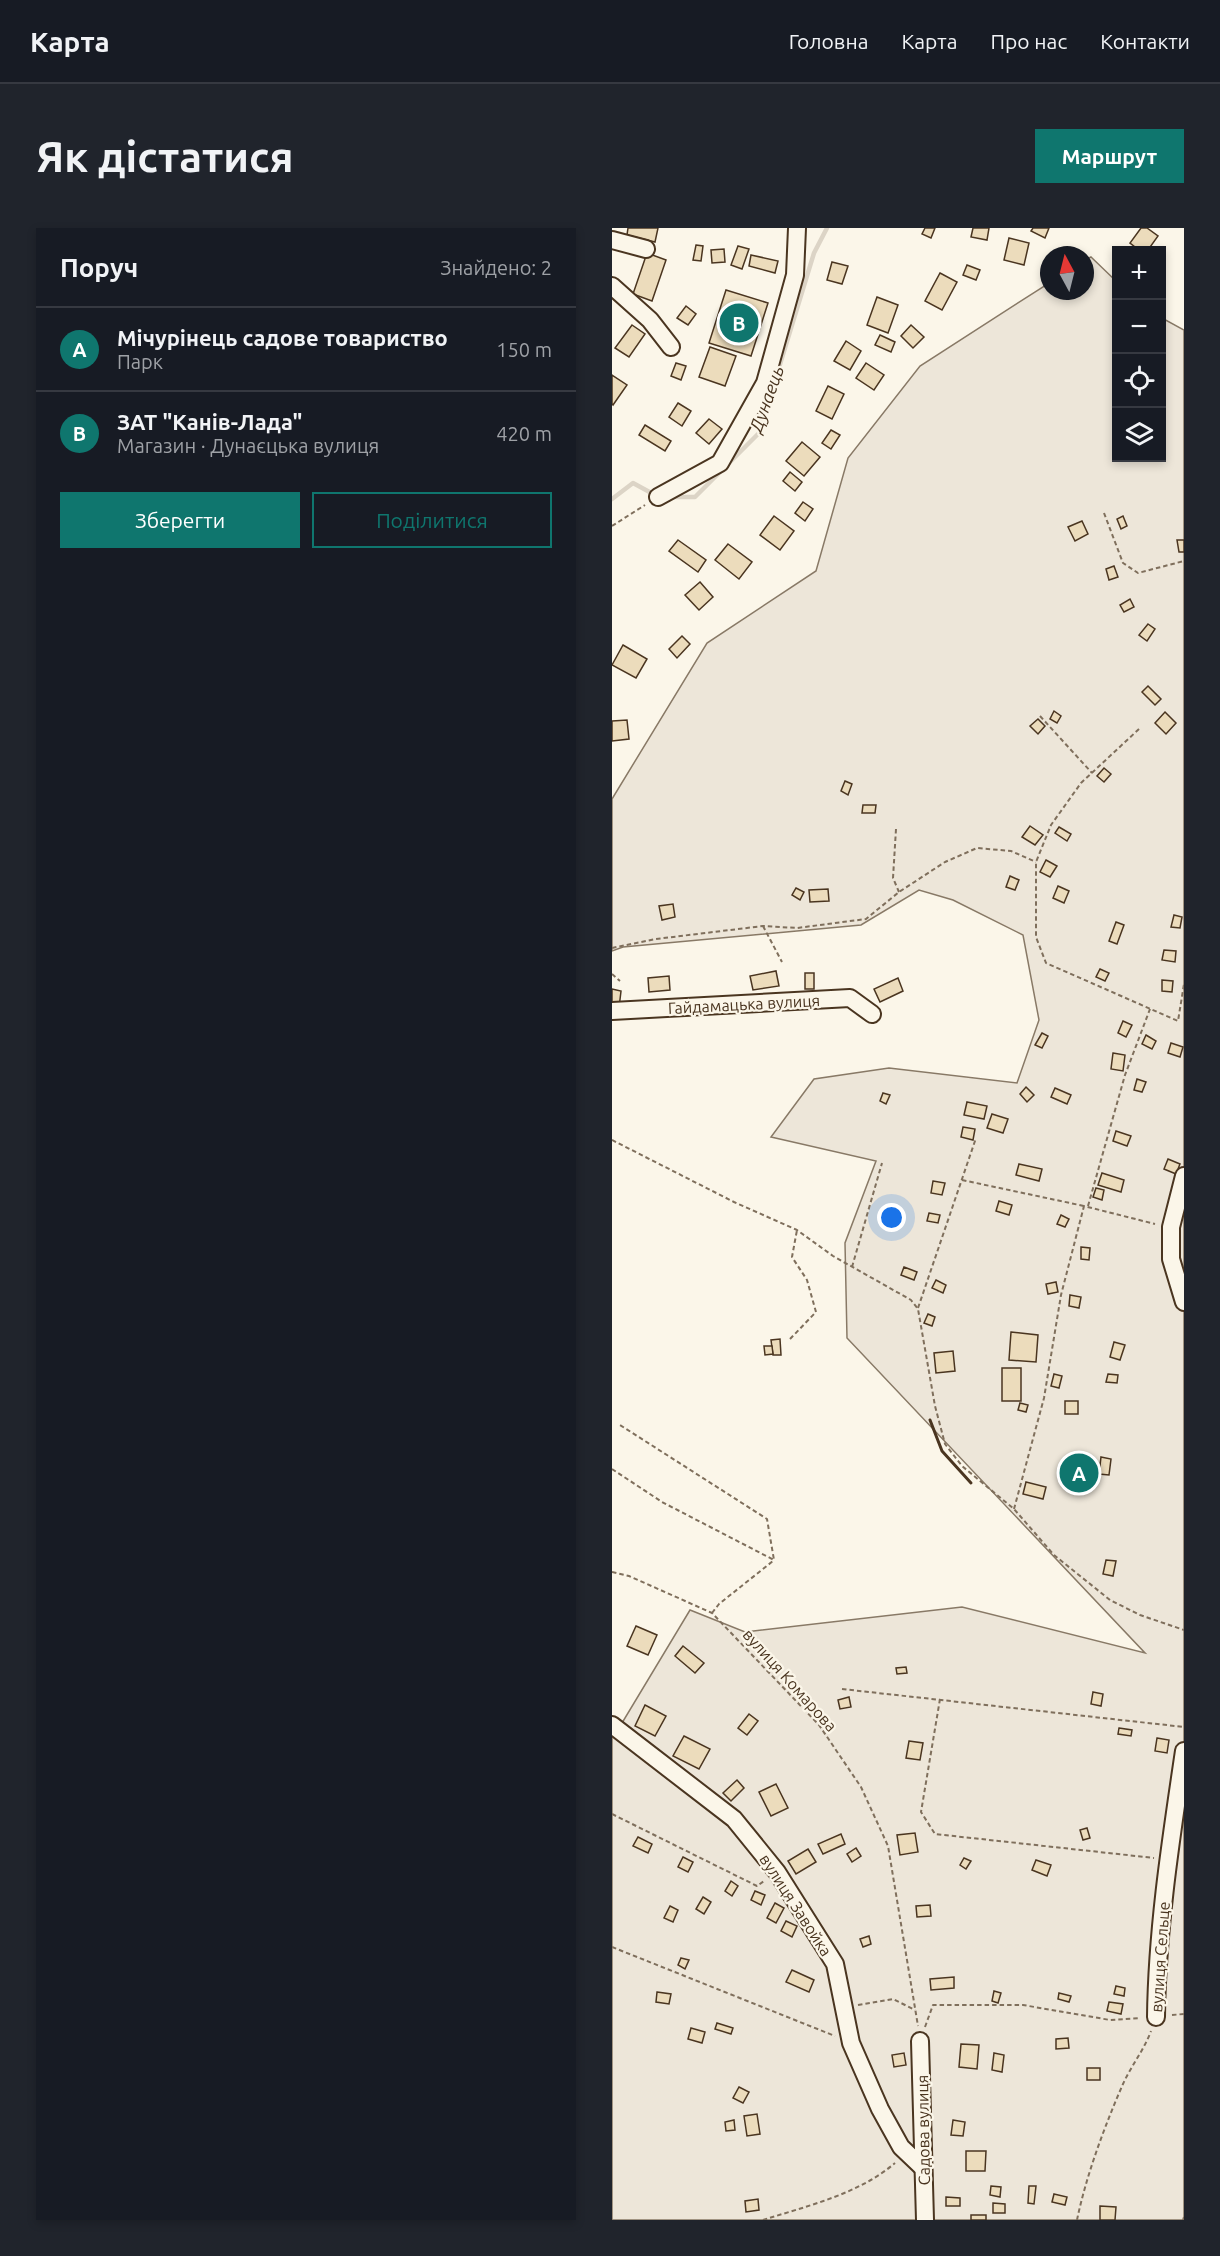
<!DOCTYPE html>
<html lang="uk">
<meta charset="utf-8">
<style>
:root{--surface:#171b24;--page:#20242c;--text:#f1f3f6;--muted:#9ea1a6;--line:#363941;--accent:#0f766e}
body{margin:0;font-family:Ubuntu,sans-serif;background:var(--page);color:var(--text)}
.controls{position:absolute;right:18px;top:18px;display:grid;overflow:hidden;border-radius:0px;box-shadow:0 3px 9px #0003}
.controls button{width:54px;height:54px;display:grid;place-items:center;padding:0;border:0;border-bottom:2px solid var(--line);background:var(--surface);color:var(--text);font:30px sans-serif}
.compass{position:absolute;left:428px;top:18px;width:54px;height:54px;border-radius:50%;background:var(--surface);box-shadow:0 3px 9px #0003;rotate:353deg}
.you{position:absolute;left:280px;top:990px;width:21px;height:21px;margin:-15px;border:4px solid #fff;border-radius:50%;background:#1a73e8;box-shadow:0 0 0 9px #1a73e833}
.badge{display:grid;place-items:center;width:39px;height:39px;border-radius:50%;background:var(--accent);color:#fff;font-size:20px;font-weight:700}
.pin{position:absolute;translate:-50% -50%;border:3px solid #fff;box-shadow:0 2px 6px #0006}
.list{margin:0;padding:0;list-style:none}
h2{display:flex;justify-content:space-between;align-items:center;height:78px;margin:0;padding:0 24px;font-size:26px}
h2 small{font-size:20px;font-weight:400;color:var(--muted)}
.list li{display:grid;grid-template-columns:39px 1fr auto;gap:18px;align-items:center;box-sizing:border-box;height:84px;padding:0 24px;border-top:2px solid var(--line)}
.list b{display:block;font-size:22px;white-space:nowrap}
.list p{margin:0;font-size:20px;white-space:nowrap;color:var(--muted)}
.list em{font-size:20px;font-style:normal;color:var(--muted)}
.actions{display:flex;gap:12px;padding:18px 24px}
.actions a{flex:1;padding:14px 0;border:2px solid var(--accent);border-radius:0px;text-align:center;font-size:21px;color:var(--accent)}
.actions .main{background:var(--accent);color:#fff}
.icon{flex:none;width:33px;height:33px;fill:none;stroke:currentColor;stroke-width:2;stroke-linecap:round;stroke-linejoin:round}
.map{position:relative;flex:none;width:572px;height:1992px;overflow:hidden;border-radius:0px}
header{display:flex;align-items:center;gap:36px;box-sizing:border-box;height:84px;padding:0 30px;background:var(--surface);border-bottom:2px solid var(--line)}
header strong{font-size:28px}
nav{display:flex;gap:33px;margin-inline-start:auto;font-size:21px}
.intro{display:flex;align-items:center;justify-content:space-between;box-sizing:border-box;height:144px;padding:0 36px}
h1{margin:0;font-size:42px}
.button{padding:15px 27px;border-radius:0px;background:var(--accent);color:#fff;font-size:21px;font-weight:700}
main{display:flex;gap:36px;padding:0 36px}
aside{flex:1;background:var(--surface);border-radius:0px;box-shadow:0 3px 9px #0003}
.map>svg:first-child{display:block}
.green{fill:#ede6d9;stroke:#887966;stroke-width:1.5}
.lines{fill:none;stroke-linecap:round;stroke-linejoin:round}
.stream{stroke:#dcd4c6;stroke-width:4.5}
.building{fill:#ecdcbc;stroke:#4a3520;stroke-width:1.5}
.minor-casing{stroke:#4a3520;stroke-width:20}
.path{stroke:#7f6f5c;stroke-width:2;stroke-dasharray:4.5 3;stroke-linecap:butt}
.minor{stroke:#fbf6e9;stroke-width:16}
.wall{stroke:#4a3520;stroke-width:3}
.labels{text-anchor:middle;stroke-width:4.5;stroke-linejoin:round;paint-order:stroke}
.street-label{font-size:16px;fill:#4a3520;stroke:#fbf6e9}
.water-label{font-size:18px;font-style:italic;fill:#4a3520;stroke:#fbf6e9}
</style>
<header>
<strong>Карта</strong>
<nav><a>Головна</a><a>Карта</a><a>Про нас</a><a>Контакти</a></nav>
</header>
<div class="intro"><h1>Як дістатися</h1><a class="button">Маршрут</a></div>
<main>
<aside>
<h2>Поруч<small>Знайдено: 2</small></h2>
<ul class="list">
<li><span class="badge">A</span><div><b>Мічурінець садове товариство</b><p>Парк</p></div><em>150 m</em></li>
<li><span class="badge">B</span><div><b>ЗАТ &quot;Канів-Лада&quot;</b><p>Магазин · Дунаєцька вулиця</p></div><em>420 m</em></li>
</ul>
<div class="actions"><a class="main">Зберегти</a><a>Поділитися</a></div>
</aside>
<div class="map">
<svg width="572" height="1992" viewBox="0 0 572 1992">
<rect width="100%" height="100%" fill="#fbf6e9"/>
<polygon class="green" points="479,29 504,53 505,230 550,230 550,90 572,102 572,1992 0,1992 0,1497 7,1500 78,1382 133,1404 350,1379 533,1425 235,1110 233,1015 264,933 159,909 202,851 277,840 405,855 427,792 411,707 341,672 307,662 249,697 11,719 0,723 0,571 95,415 204,343 236,230 308,138 437,55 437,63 473,63 473,32"/>
<g class="lines">
<g class="stream">
<polyline points="57,269 83,269 147,205 202,25 215,0"/>
<polyline points="0,271 21,255 43,267"/>
</g>
</g>
<g class="building">
<polygon points="16,0 46,0 43,14 15,7"/>
<polygon points="313,0 323,0 319,10 310,6"/>
<polygon points="361,0 377,0 375,12 359,9"/>
<polygon points="421,0 437,0 433,10 419,3"/>
<polygon points="529,0 535,0 546,8 536,22 527,22 518,15"/>
<polygon points="397,10 417,15 412,37 392,32"/>
<polygon points="84,17 91,18 89,33 81,32"/>
<polygon points="126,18 137,21 130,41 119,37"/>
<polygon points="112,21 113,34 100,35 99,22"/>
<polygon points="35,25 54,32 40,73 21,66"/>
<polygon points="139,27 166,33 163,45 137,38"/>
<polygon points="220,34 236,38 230,56 215,52"/>
<polygon points="355,37 368,42 364,52 351,47"/>
<polygon points="328,45 345,54 330,82 313,73"/>
<polygon points="114,62 156,75 139,128 97,115"/>
<polygon points="265,69 286,77 276,105 255,97"/>
<polygon points="74,78 84,86 76,97 65,90"/>
<polygon points="20,97 33,106 17,129 3,120"/>
<polygon points="299,97 312,109 301,120 289,108"/>
<polygon points="268,107 283,114 279,124 263,117"/>
<polygon points="234,113 249,123 238,142 222,133"/>
<polygon points="98,119 124,128 113,158 87,149"/>
<polygon points="64,135 74,138 69,152 59,148"/>
<polygon points="254,135 272,147 262,162 244,150"/>
<polygon points="0,147 15,157 1,177 0,176"/>
<polygon points="216,158 232,166 220,191 204,183"/>
<polygon points="66,175 79,183 70,198 57,189"/>
<polygon points="97,191 110,201 97,216 84,205"/>
<polygon points="33,197 59,213 53,223 27,207"/>
<polygon points="219,202 228,207 219,221 210,215"/>
<polygon points="190,214 208,229 192,248 174,233"/>
<polygon points="178,244 190,254 183,263 171,253"/>
<polygon points="191,274 201,281 193,293 183,285"/>
<polygon points="162,288 182,303 168,322 148,307"/>
<polygon points="511,288 515,298 509,301 505,291"/>
<polygon points="470,293 476,306 463,313 456,299"/>
<polygon points="66,312 94,332 86,344 57,323"/>
<polygon points="565,312 572,312 572,324 567,324"/>
<polygon points="116,316 140,334 127,351 103,332"/>
<polygon points="502,338 506,349 497,352 494,341"/>
<polygon points="88,354 101,369 87,382 73,367"/>
<polygon points="518,371 522,379 512,384 508,377"/>
<polygon points="536,396 543,401 535,413 527,407"/>
<polygon points="70,408 78,416 65,430 57,421"/>
<polygon points="11,417 35,431 24,450 0,437"/>
<polygon points="536,458 549,471 543,477 530,464"/>
<polygon points="442,483 449,488 445,495 438,491"/>
<polygon points="553,484 564,495 554,506 543,495"/>
<polygon points="426,491 433,498 426,506 418,498"/>
<polygon points="15,492 17,511 0,513 0,493"/>
<polygon points="492,540 499,546 492,554 485,548"/>
<polygon points="233,553 240,556 236,567 229,563"/>
<polygon points="251,577 264,577 263,585 250,585"/>
<polygon points="418,598 431,607 423,617 410,609"/>
<polygon points="447,599 459,606 455,613 443,605"/>
<polygon points="434,632 445,638 438,649 428,644"/>
<polygon points="398,648 407,652 403,662 394,659"/>
<polygon points="446,658 457,663 452,675 441,670"/>
<polygon points="184,660 192,664 188,672 180,667"/>
<polygon points="216,661 217,673 198,674 197,662"/>
<polygon points="61,676 63,689 50,692 47,678"/>
<polygon points="562,687 570,689 568,700 559,699"/>
<polygon points="504,694 512,697 505,716 497,713"/>
<polygon points="552,722 564,723 563,734 550,732"/>
<polygon points="488,741 497,745 493,753 484,749"/>
<polygon points="164,743 167,758 141,762 138,748"/>
<rect x="193" y="745" width="9" height="16"/>
<polygon points="57,748 58,762 37,764 36,750"/>
<polygon points="286,750 291,763 268,774 262,761"/>
<polygon points="550,752 561,753 560,764 550,763"/>
<polygon points="0,761 9,763 7,780 0,779"/>
<polygon points="511,793 520,797 514,809 506,805"/>
<polygon points="430,805 436,808 430,820 423,817"/>
<polygon points="534,807 544,813 540,821 530,816"/>
<polygon points="559,815 571,819 568,829 556,825"/>
<polygon points="501,825 513,827 511,843 499,841"/>
<polygon points="525,851 534,854 530,864 522,862"/>
<polygon points="414,859 422,867 415,874 408,866"/>
<polygon points="443,860 459,867 455,876 439,869"/>
<polygon points="271,865 278,867 274,876 268,873"/>
<polygon points="355,874 375,878 372,891 352,887"/>
<polygon points="380,886 396,891 391,905 375,900"/>
<polygon points="351,899 363,901 361,912 349,909"/>
<polygon points="504,903 519,908 515,918 501,913"/>
<polygon points="556,931 568,936 564,946 552,941"/>
<polygon points="407,936 430,941 427,953 404,947"/>
<polygon points="490,945 512,952 509,964 486,957"/>
<polygon points="321,953 333,955 330,967 319,965"/>
<polygon points="484,960 492,962 490,972 481,969"/>
<polygon points="387,973 400,977 397,987 384,983"/>
<polygon points="317,985 328,987 326,995 315,993"/>
<polygon points="449,987 457,991 453,999 445,996"/>
<polygon points="469,1019 478,1020 477,1032 469,1031"/>
<polygon points="292,1039 305,1044 302,1052 289,1047"/>
<polygon points="324,1052 334,1057 331,1065 320,1060"/>
<polygon points="444,1054 446,1064 436,1066 434,1056"/>
<polygon points="458,1067 469,1069 467,1080 457,1078"/>
<polygon points="316,1086 323,1089 320,1098 312,1095"/>
<polygon points="399,1104 426,1107 424,1134 397,1132"/>
<polygon points="168,1111 169,1127 161,1127 159,1112"/>
<polygon points="502,1114 513,1117 508,1132 498,1129"/>
<polygon points="152,1118 160,1118 161,1126 153,1127"/>
<polygon points="341,1123 343,1143 324,1145 322,1125"/>
<rect x="390" y="1140" width="19" height="33"/>
<polygon points="442,1146 450,1148 447,1160 439,1158"/>
<polygon points="496,1146 506,1147 505,1155 494,1154"/>
<rect x="453" y="1173" width="13" height="13"/>
<polygon points="408,1175 416,1177 414,1184 406,1182"/>
<polygon points="489,1229 499,1231 497,1247 487,1246"/>
<polygon points="414,1254 434,1259 431,1271 411,1266"/>
<polygon points="494,1332 504,1333 501,1348 491,1346"/>
<polygon points="24,1398 45,1407 36,1427 15,1418"/>
<polygon points="71,1418 92,1435 83,1445 63,1428"/>
<polygon points="294,1439 295,1445 285,1446 284,1440"/>
<polygon points="481,1464 491,1466 489,1478 479,1476"/>
<polygon points="237,1469 239,1479 228,1481 226,1472"/>
<polygon points="33,1477 54,1488 43,1508 23,1498"/>
<polygon points="137,1486 146,1493 135,1507 126,1500"/>
<polygon points="507,1500 520,1502 519,1508 506,1506"/>
<polygon points="72,1508 98,1521 87,1541 61,1528"/>
<polygon points="545,1510 557,1512 555,1525 543,1523"/>
<polygon points="297,1513 311,1515 308,1532 294,1530"/>
<polygon points="125,1552 132,1560 119,1573 111,1565"/>
<polygon points="164,1556 176,1580 159,1588 147,1564"/>
<polygon points="475,1600 478,1610 471,1612 468,1602"/>
<polygon points="303,1605 306,1624 288,1627 285,1607"/>
<polygon points="229,1606 233,1616 211,1626 206,1616"/>
<polygon points="26,1609 40,1616 36,1625 21,1618"/>
<polygon points="244,1620 249,1628 240,1634 235,1626"/>
<polygon points="196,1621 204,1634 184,1646 176,1633"/>
<polygon points="71,1629 81,1634 76,1644 66,1639"/>
<polygon points="352,1630 359,1633 354,1641 348,1637"/>
<polygon points="424,1632 439,1637 435,1648 420,1642"/>
<polygon points="119,1653 126,1658 120,1668 113,1663"/>
<polygon points="143,1663 153,1667 149,1677 139,1672"/>
<polygon points="91,1669 99,1674 92,1686 84,1681"/>
<polygon points="163,1675 172,1680 164,1695 155,1690"/>
<polygon points="318,1677 319,1688 305,1689 304,1678"/>
<polygon points="58,1678 66,1682 61,1694 52,1690"/>
<polygon points="174,1693 185,1698 180,1709 169,1703"/>
<polygon points="257,1708 259,1716 251,1719 248,1711"/>
<polygon points="69,1730 77,1732 73,1741 66,1737"/>
<polygon points="180,1742 202,1752 197,1764 174,1754"/>
<polygon points="342,1749 342,1760 319,1762 318,1751"/>
<polygon points="504,1758 513,1760 512,1768 502,1766"/>
<polygon points="382,1763 389,1765 386,1775 380,1773"/>
<polygon points="45,1764 59,1766 57,1776 44,1774"/>
<polygon points="447,1765 459,1768 457,1774 446,1771"/>
<polygon points="497,1774 511,1776 509,1786 495,1783"/>
<polygon points="105,1795 121,1800 119,1806 103,1801"/>
<polygon points="79,1800 93,1804 90,1815 76,1811"/>
<polygon points="456,1810 457,1820 444,1821 444,1811"/>
<polygon points="349,1816 367,1817 365,1841 347,1839"/>
<polygon points="292,1825 294,1837 282,1839 280,1827"/>
<polygon points="382,1825 392,1827 390,1844 380,1842"/>
<rect x="475" y="1840" width="13" height="12"/>
<polygon points="127,1859 137,1864 131,1875 121,1870"/>
<polygon points="145,1886 148,1906 135,1908 132,1888"/>
<polygon points="122,1892 123,1902 114,1903 113,1894"/>
<polygon points="341,1892 353,1894 351,1908 339,1907"/>
<polygon points="354,1923 374,1923 373,1943 354,1943"/>
<polygon points="379,1958 389,1959 388,1969 378,1967"/>
<polygon points="417,1958 424,1958 422,1976 416,1975"/>
<polygon points="442,1966 455,1969 453,1977 440,1974"/>
<polygon points="334,1969 348,1970 348,1978 334,1978"/>
<polygon points="146,1971 147,1982 134,1984 133,1973"/>
<polygon points="381,1975 393,1976 393,1985 381,1985"/>
<polygon points="488,1978 504,1979 503,1992 488,1992"/>
<rect x="359" y="1987" width="15" height="5"/>
</g>
<g class="lines">
<defs>
<g id="minor">
<polyline points="0,12 34,21"/>
<polyline points="0,58 38,92 59,119"/>
<polyline points="46,269 108,235 153,155 183,47 185,0"/>
<polyline points="0,783 238,770 260,786"/>
<polyline points="572,948 559,999 559,1031 572,1074"/>
<polyline points="0,1497 122,1591 165,1644 223,1736 239,1815 268,1881 289,1919 310,1939"/>
<path d="M544,1789C545,1700 559,1611 572,1523"/>
<polyline points="308,1813 313,1992"/>
</g>
</defs>
<use href="#minor" class="minor-casing"/>
<g class="path">
<polyline points="492,285 511,335 526,345 572,333"/>
<polyline points="0,298 33,277"/>
<polyline points="428,488 480,545"/>
<polyline points="527,501 469,555 439,597 424,634 424,709 434,735 566,793 572,756"/>
<polyline points="284,601 281,650 287,664"/>
<polyline points="151,698 170,734"/>
<polyline points="0,720 44,711 151,698 185,700 254,691 287,664 333,634 365,620 399,623 424,634"/>
<polyline points="0,746 8,753"/>
<polyline points="0,912 122,974 185,1002 221,1028 299,1072 306,1081 323,1178 333,1216 350,1238 402,1281 442,1327 498,1372 528,1387 572,1402"/>
<polyline points="350,952 472,978"/>
<polyline points="476,978 513,847 538,781"/>
<polyline points="240,1039 270,935"/>
<polyline points="306,1080 364,910"/>
<polyline points="178,1111 204,1084 195,1052 180,1029 185,1002"/>
<polyline points="0,1241 50,1274 162,1332 155,1291 8,1197"/>
<polyline points="402,1281 432,1170 449,1067 472,978 543,996"/>
<polyline points="0,1344 17,1348 100,1385 207,1497 249,1559 276,1618 306,1798"/>
<polyline points="100,1385 107,1376 161,1333"/>
<polyline points="230,1461 572,1499"/>
<polyline points="328,1471 309,1584 323,1606 542,1630"/>
<polyline points="0,1586 145,1658 152,1653"/>
<polyline points="0,1719 223,1808"/>
<polyline points="246,1777 281,1771 303,1782"/>
<polyline points="560,1787 572,1786"/>
<polyline points="313,1799 321,1777 411,1777 498,1792 528,1790"/>
<path d="M151,1992C195,1978 247,1966 283,1935"/>
<path d="M465,1992C474,1948 493,1897 511,1856C519,1838 532,1822 539,1803"/>
<polyline points="571,1992 572,1989"/>
</g>
<use href="#minor" class="minor"/>
<polyline class="wall" points="318,1192 330,1223 359,1255"/>
</g>
<g class="labels">
<g class="street-label">
<text transform="translate(132 776) rotate(-3)" y="6">Гайдамацька вулиця</text>
<text transform="translate(178 1452) rotate(48)" y="6">вулиця Комарова</text>
<text transform="translate(184 1677) rotate(57)" y="6">вулиця Завойка</text>
<text transform="translate(548 1729) rotate(-86)" y="6">вулиця Сельце</text>
<text transform="translate(311 1902) rotate(-91)" y="6">Садова вулиця</text>
</g>
<g class="water-label">
<text transform="translate(155 171) rotate(-70)" y="6">Дунаець</text>
</g>
</g>
</svg>
<div class="controls">
<button>+</button>
<button>−</button>
<button><svg class="icon" aria-label="locate" viewBox="0 0 24 24"><circle cx="12" cy="12" r="6"/><path d="M12 2v4M12 18v4M2 12h4M18 12h4"/></svg></button>
<button><svg class="icon" aria-label="layers" viewBox="0 0 24 24"><path d="M12 4l9 5-9 5-9-5zM3 14l9 5 9-5"/></svg></button>
</div>
<svg class="compass" viewBox="-18 -18 36 36"><path d="M0-13l5 13h-10z" fill="#e53935"/><path d="M0 13l5-13h-10z" fill="#9ea1a6"/></svg>
<div class="you"></div>
<div class="pin badge" style="left:467px;top:1245px">A</div>
<div class="pin badge" style="left:127px;top:95px">B</div>
</div>
</main>
